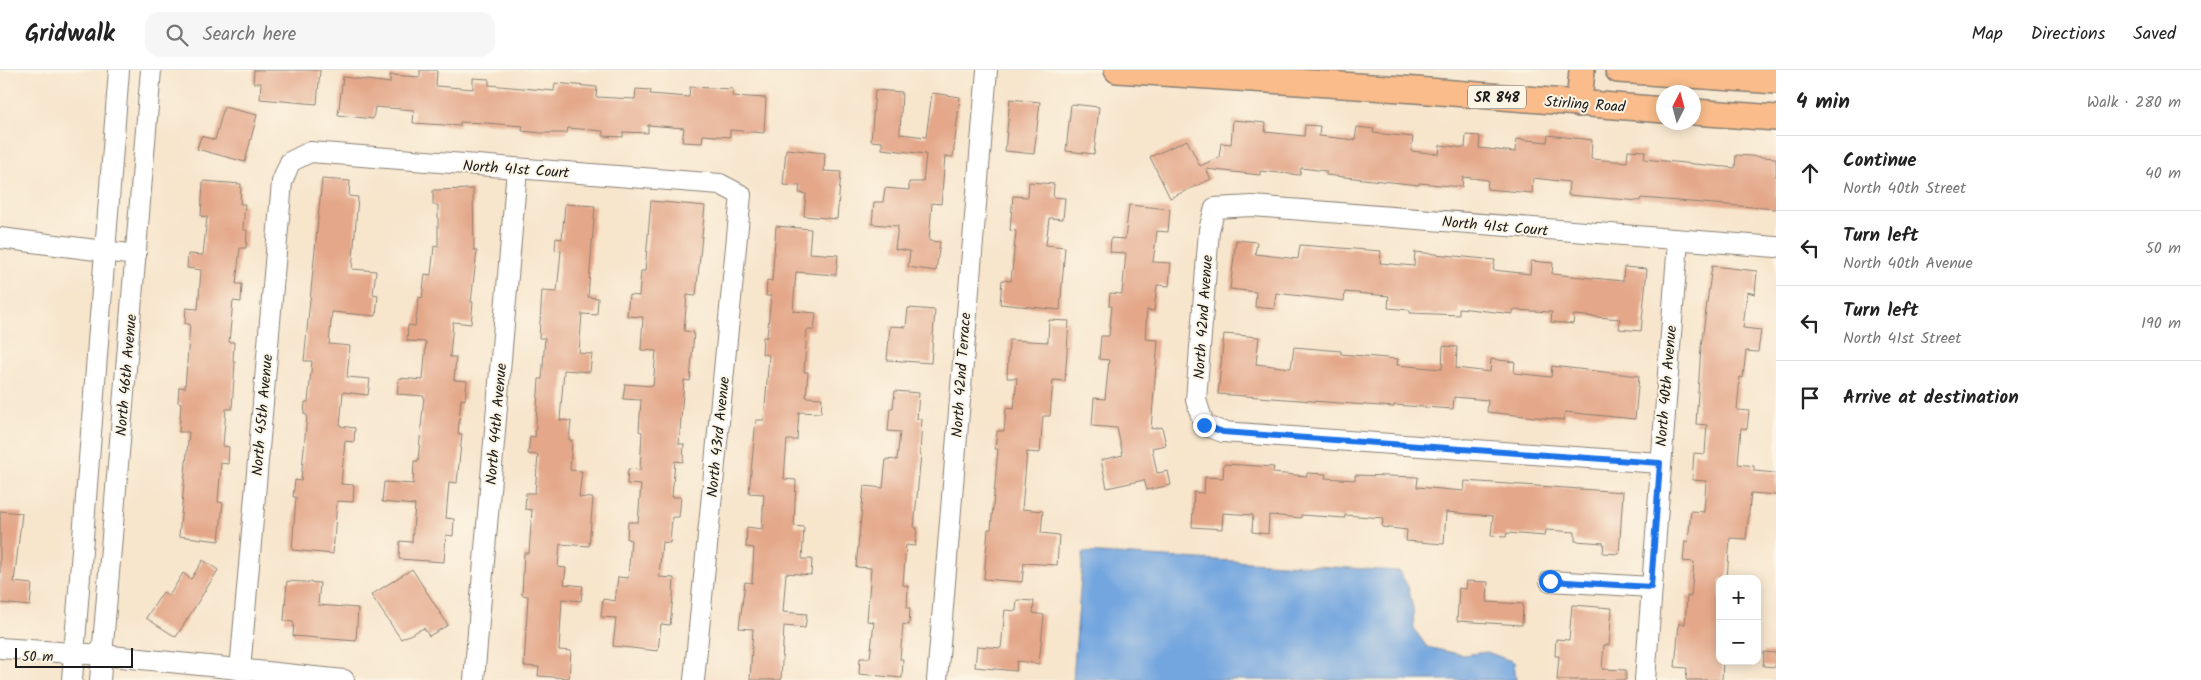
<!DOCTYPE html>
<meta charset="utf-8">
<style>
:root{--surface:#fff;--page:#f6f6f6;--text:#222;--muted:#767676;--line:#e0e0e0}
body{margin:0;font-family:Kalam,sans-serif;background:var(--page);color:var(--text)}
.controls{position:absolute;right:15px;bottom:15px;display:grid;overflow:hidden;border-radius:10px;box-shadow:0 2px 12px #0003}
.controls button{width:45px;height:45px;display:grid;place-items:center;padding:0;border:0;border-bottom:1px solid var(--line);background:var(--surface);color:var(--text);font:25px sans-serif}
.compass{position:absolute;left:1656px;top:15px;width:45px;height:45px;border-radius:50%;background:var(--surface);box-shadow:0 2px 12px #0003;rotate:6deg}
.scale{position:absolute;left:15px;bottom:12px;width:118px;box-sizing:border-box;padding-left:5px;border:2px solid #1c1c1c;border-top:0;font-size:14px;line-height:18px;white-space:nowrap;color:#1c1c1c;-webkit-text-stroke:4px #fcf5e5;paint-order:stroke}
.stop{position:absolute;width:15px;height:15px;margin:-11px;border:4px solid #1a73e8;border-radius:50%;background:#fff}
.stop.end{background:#1a73e8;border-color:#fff;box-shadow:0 1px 5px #0008}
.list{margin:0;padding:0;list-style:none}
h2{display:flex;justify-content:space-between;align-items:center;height:65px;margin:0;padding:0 20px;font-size:21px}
h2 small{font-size:16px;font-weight:400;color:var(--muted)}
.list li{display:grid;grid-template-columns:32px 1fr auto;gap:15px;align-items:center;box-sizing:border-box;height:75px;padding:0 20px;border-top:1px solid var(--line)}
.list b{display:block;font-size:19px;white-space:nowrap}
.list p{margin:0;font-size:16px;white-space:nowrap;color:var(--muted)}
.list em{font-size:16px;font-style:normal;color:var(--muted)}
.icon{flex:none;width:28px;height:28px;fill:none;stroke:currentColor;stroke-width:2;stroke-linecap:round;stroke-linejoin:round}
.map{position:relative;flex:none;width:1776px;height:610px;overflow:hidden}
header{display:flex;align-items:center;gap:30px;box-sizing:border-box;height:70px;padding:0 25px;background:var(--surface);border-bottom:1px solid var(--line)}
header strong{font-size:24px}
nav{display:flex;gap:28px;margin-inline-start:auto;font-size:18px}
.search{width:350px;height:45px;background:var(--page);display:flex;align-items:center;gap:12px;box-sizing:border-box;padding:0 18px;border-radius:15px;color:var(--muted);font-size:19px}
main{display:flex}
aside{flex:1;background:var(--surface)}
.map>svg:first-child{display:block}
.water{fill:#73a6df;stroke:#48617e}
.building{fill:#e4a789}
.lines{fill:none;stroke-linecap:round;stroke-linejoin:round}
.minor-casing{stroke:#8a8074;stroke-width:22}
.major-casing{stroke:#8a8074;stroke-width:28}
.minor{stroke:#fff;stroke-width:20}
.major{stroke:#f9bc8a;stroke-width:25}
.route{stroke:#1a73e8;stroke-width:6}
.labels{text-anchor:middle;stroke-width:4;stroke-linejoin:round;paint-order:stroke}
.shield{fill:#fcf5e5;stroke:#5f5d58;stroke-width:1}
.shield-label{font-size:14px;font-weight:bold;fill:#1c1c1c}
.street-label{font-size:15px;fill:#1c1c1c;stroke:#fcf5e5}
</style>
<header>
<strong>Gridwalk</strong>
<div class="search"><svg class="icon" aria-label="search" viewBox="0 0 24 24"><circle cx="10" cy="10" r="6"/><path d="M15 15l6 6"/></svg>Search here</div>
<nav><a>Map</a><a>Directions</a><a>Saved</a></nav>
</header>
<main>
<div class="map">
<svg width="1776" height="610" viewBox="0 0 1776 610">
<rect width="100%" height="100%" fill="#fcf5e5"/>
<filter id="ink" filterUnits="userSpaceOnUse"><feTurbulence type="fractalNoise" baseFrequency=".02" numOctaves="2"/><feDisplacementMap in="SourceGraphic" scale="10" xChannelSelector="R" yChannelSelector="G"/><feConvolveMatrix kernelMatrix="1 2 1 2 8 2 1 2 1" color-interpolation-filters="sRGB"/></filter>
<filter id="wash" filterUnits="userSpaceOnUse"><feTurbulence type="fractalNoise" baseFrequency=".0096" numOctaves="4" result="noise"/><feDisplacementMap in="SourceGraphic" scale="20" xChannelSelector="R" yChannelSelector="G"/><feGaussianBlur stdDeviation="1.12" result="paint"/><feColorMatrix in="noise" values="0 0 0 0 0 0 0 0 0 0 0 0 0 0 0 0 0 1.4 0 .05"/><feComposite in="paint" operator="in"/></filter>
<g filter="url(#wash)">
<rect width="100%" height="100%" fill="#f7e5cc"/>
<polygon class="water" points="1083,482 1399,501 1408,517 1413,538 1414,559 1427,577 1463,585 1487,582 1514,592 1516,610 1073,610"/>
<g id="blocks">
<g class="building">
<polygon points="254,0 320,0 317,34 260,29 261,13 253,13"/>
<polygon points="420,0 437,0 436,16 473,19 473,8 489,9 489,15 554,21 555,13 597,17 596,27 635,29 636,19 651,20 650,24 689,27 690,17 733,19 732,26 766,28 764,63 730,60 730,67 703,65 702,73 682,72 684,58 648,55 648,63 623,62 623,67 603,66 603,61 568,58 567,63 541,63 522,61 523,56 486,53 460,52 460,56 413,53 414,40 375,37 373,49 338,45 343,7 390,13 390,5 420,7"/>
<polygon points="875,20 902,22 900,64 926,67 932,23 960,27 953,87 945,86 941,134 932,133 929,171 940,172 936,201 908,197 910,181 895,179 898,156 872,154 874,132 883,132 885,118 909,120 909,112 923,112 926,84 882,79 882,72 871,71"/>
<polygon points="1010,29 1040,32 1034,84 1005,81"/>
<polygon points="1071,34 1099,37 1094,84 1066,81"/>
<polygon points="224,37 257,45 245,92 197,79 201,66 215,70"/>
<polygon points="1233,50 1266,53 1265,62 1304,66 1305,55 1320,56 1319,66 1355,70 1357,57 1374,59 1373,63 1413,67 1411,81 1439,84 1440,75 1465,78 1466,65 1480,66 1479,78 1515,82 1516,69 1547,72 1548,65 1592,70 1591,89 1627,92 1628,80 1645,81 1644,89 1735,98 1736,85 1776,88 1776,139 1641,128 1640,131 1568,125 1569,112 1533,108 1532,123 1487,119 1488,110 1463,107 1462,117 1419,113 1419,115 1326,105 1326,101 1301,98 1300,105 1260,101 1260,105 1206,99 1211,109 1170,128 1150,87 1187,70 1200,96 1219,87 1221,73 1231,74"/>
<polygon points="786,79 825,83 824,101 841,102 837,149 804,146 806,124 799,123 800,116 783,115"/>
<polygon points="322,109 350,111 349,126 358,127 352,199 376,201 373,224 378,225 376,246 332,242 329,274 350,276 347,307 370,309 368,325 343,322 340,356 355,358 354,372 345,371 341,414 354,415 353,432 337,431 333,484 292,480 296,427 293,427 295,410 301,411 307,345 304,344 305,332 308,332 312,291 304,291"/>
<polygon points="203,111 241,114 240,134 245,134 243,160 247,160 246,178 240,178 236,214 242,214 241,232 233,231 229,272 234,272 233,292 235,292 232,339 226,339 223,376 229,377 228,394 221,393 218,432 223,433 219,471 179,466 189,362 179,362 181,333 178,332 179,317 185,318 190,254 185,254 186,238 198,239 201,200 187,198 188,184 203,185 207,147 201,146"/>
<polygon points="1029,112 1054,114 1053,127 1065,128 1063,149 1049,148 1046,175 1065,177 1060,240 1000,234 1002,210 1011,211 1016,161 1010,160 1013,126 1028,127"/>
<polygon points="473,119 474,180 477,181 471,232 473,232 471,254 453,252 450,287 456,287 454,310 467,311 465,330 461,329 458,364 462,364 457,413 449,412 446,448 454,449 453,466 446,465 444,492 399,489 400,471 412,472 415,435 382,432 384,412 413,414 414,391 418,391 424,326 397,324 399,308 423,310 426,272 407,271 408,255 415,256 419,227 422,228 425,204 431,205 434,176 438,177 438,135 433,135 433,120"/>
<polygon points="651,131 705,136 696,226 687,225 684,261 694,262 690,311 684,310 679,374 684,374 683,392 675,391 672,427 681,427 679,447 672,447 670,473 662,472 659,507 674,508 673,527 670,555 661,554 658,581 613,576 616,548 601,547 603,529 615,531 618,507 628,508 631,470 627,469 628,452 638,452 641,415 627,414 628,399 640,400 642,362 639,361 641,330 623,329 625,314 653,316 656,281 641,280 643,247 627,246 629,225 639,226 641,201 645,201"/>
<polygon points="565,134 595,136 588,227 598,228 597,245 582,244 579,283 592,284 590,302 564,300 560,350 571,351 569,370 572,370 570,400 582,401 579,427 593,428 589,476 560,474 558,497 566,498 564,514 583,516 581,531 562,529 559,580 571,581 569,608 538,606 539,597 524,596 528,526 522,525 524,483 529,483 532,440 525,439 526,423 535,423 538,385 528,384 530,366 535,367 539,309 542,309 545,268 539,268 542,221 557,222 561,181 555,180 556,168 562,169"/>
<polygon points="1129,135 1170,139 1168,162 1157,161 1153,192 1171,193 1169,216 1157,215 1154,241 1147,240 1145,269 1158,270 1151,359 1162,357 1166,375 1152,378 1157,403 1168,401 1171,415 1147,420 1144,410 1107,418 1101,390 1123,385 1117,358 1092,356 1094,328 1105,329 1109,290 1099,289 1101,266 1109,266 1112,236 1109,236 1110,223 1122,224 1126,183 1110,182 1111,168 1125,169"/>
<polygon points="776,156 811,159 809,183 838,185 836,205 796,202 793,241 816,243 814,260 807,260 804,302 808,302 806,327 822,328 821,343 799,342 797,370 787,370 784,409 796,410 794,456 804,457 802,489 812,489 811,505 786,503 783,542 807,544 805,558 784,556 781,610 750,610 753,559 739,558 745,512 752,513 754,478 746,477 747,457 762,459 764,424 749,423 756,350 764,350 769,285 762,284 763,267 767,267 771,226 766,226 767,210 772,211"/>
<polygon points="1236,170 1257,172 1255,184 1298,189 1300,175 1381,181 1380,193 1414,196 1415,182 1495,190 1493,200 1530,204 1531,191 1553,193 1552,204 1623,211 1624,197 1647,199 1641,261 1619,259 1620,249 1574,245 1573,254 1551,252 1552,242 1513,240 1513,244 1459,238 1459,245 1410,243 1410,240 1388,238 1389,226 1345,222 1344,231 1276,223 1274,239 1255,237 1256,222 1230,219"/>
<polygon points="1712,196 1757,201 1755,224 1747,222 1743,258 1761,260 1758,282 1746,281 1743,308 1740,307 1737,340 1749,341 1747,359 1741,358 1738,394 1754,396 1754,401 1776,403 1776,425 1751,423 1746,469 1730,468 1727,509 1720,509 1720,591 1723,591 1722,610 1686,610 1687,598 1675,597 1679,553 1685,554 1687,526 1691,527 1694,492 1683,491 1685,471 1688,472 1691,441 1704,442 1706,411 1692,410 1694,383 1705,384 1707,355 1696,354 1701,277"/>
<polygon points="908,238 935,240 931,293 887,290 890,256 906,257"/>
<polygon points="1049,250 1069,251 1065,311 1053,310 1050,346 1043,346 1040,383 1027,382 1022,439 1043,441 1041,463 1059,465 1057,495 1024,493 1022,512 984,509 988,459 991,459 998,379 995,379 997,361 1004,361 1006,338 1014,339 1017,308 1007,308 1009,270 1048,272"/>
<polygon points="1224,264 1259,267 1256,294 1291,298 1294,277 1341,281 1341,284 1398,289 1397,295 1442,299 1443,276 1457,277 1456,298 1490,302 1491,289 1515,292 1514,303 1551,307 1552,296 1639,306 1635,349 1565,342 1564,350 1487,342 1488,330 1454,327 1453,339 1394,335 1394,337 1218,324"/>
<polygon points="895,321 919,323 917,349 922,349 920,384 921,384 914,458 917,458 915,476 906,475 903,515 908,516 907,538 910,538 909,555 903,554 900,589 903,589 902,608 859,604 860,588 870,588 874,552 867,551 871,498 856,497 864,416 883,418 886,389 897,390 900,362 888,361 890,338 893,338"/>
<polygon points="1224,394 1274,397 1273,403 1307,406 1307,403 1326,404 1325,408 1355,410 1355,405 1418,407 1417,417 1464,421 1465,411 1623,422 1619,484 1603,483 1604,473 1575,471 1575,462 1546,460 1545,466 1507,463 1506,467 1491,466 1493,446 1446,442 1444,474 1406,471 1407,460 1382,457 1383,448 1345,445 1345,448 1301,445 1301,448 1269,445 1268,464 1252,462 1253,445 1223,443 1222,459 1192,457 1194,422 1204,423 1205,407 1223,408"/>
<polygon points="0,441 22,443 14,512 32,514 30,536 0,533"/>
<polygon points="203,490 218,500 176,567 146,548 163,522 169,526 183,503 191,509"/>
<polygon points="412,499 448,555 429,566 424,558 401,569 371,525"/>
<polygon points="287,511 320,513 318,535 358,538 356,571 293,566 294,552 284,551"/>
<polygon points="1467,511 1488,512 1487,532 1523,534 1522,555 1457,551 1459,518 1466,519"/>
<polygon points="1017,530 1034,531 1033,543 1044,545 1039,594 1017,591 1016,601 975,597 977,576 1001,578 1005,540 1016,541"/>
<polygon points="1572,535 1612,538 1609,575 1604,575 1602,599 1626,600 1626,610 1557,610 1559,586 1555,586 1556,569 1569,570"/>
<polygon points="1764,582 1776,583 1776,597 1763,596"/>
</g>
</g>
</g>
<g filter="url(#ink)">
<use href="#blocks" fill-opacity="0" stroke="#8a8074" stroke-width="1"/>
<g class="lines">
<defs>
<g id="minor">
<polyline points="0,168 136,185"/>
<polyline points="1660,393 1223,362 1204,355 1196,330 1209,160 1215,138 1252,136 1776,177"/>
<polyline points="1550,511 1651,517"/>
<polyline points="0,578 102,585 344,610"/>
<polyline points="240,600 282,112 290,92 310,82 720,114 741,125 694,610"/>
<polyline points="72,610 119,0"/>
<polyline points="100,610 151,0"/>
<polyline points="474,610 517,99"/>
<polyline points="937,610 987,0"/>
<polyline points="1645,610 1678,171"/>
</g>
<g id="major">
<polyline points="1117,0 1416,20 1664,40"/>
<polyline points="1618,0 1776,11"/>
<polyline points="1579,34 1582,0"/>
<polyline points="1694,42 1776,48"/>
</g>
</defs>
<use href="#minor" class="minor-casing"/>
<use href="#major" class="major-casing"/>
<use href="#minor" class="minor"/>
<use href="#major" class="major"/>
</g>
</g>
<g class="lines" filter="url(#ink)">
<polyline class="route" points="1204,355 1223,362 1660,393 1651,517 1550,511"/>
</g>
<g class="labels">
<rect class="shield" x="1468" y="15.5" width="58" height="23" rx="4"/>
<g class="shield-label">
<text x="1497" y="32">SR 848</text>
</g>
<g class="street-label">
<text transform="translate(1585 34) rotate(4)" y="5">Stirling Road</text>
<text transform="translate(516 99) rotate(4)" y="5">North 41st Court</text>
<text transform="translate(1495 156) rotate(5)" y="5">North 41st Court</text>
<text transform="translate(1203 247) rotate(-86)" y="5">North 42nd Avenue</text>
<text transform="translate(126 305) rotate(-85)" y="5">North 46th Avenue</text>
<text transform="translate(961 305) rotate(-86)" y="5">North 42nd Terrace</text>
<text transform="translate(1666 316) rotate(-85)" y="5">North 40th Avenue</text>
<text transform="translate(262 345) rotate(-85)" y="5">North 45th Avenue</text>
<text transform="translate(496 354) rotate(-85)" y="5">North 44th Avenue</text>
<text transform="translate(718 367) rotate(-84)" y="5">North 43rd Avenue</text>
</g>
</g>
</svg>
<div class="controls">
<button>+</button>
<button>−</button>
</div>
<svg class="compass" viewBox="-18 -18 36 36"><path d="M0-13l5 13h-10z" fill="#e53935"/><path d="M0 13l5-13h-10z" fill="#767676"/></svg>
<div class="scale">50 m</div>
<div class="stop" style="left:1550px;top:511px"></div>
<div class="stop end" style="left:1204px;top:355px"></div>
</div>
<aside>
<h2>4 min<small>Walk · 280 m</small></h2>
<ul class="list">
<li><svg class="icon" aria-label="ahead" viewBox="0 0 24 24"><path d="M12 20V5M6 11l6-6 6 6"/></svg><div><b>Continue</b><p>North 40th Street</p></div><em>40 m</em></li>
<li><svg class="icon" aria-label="left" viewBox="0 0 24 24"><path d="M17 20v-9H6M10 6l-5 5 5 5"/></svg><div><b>Turn left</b><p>North 40th Avenue</p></div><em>50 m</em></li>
<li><svg class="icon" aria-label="left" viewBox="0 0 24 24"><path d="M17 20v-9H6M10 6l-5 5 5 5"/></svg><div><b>Turn left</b><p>North 41st Street</p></div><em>190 m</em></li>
<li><svg class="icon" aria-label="arrive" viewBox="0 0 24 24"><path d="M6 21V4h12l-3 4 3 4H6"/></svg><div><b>Arrive at destination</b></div></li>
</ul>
</aside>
</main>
